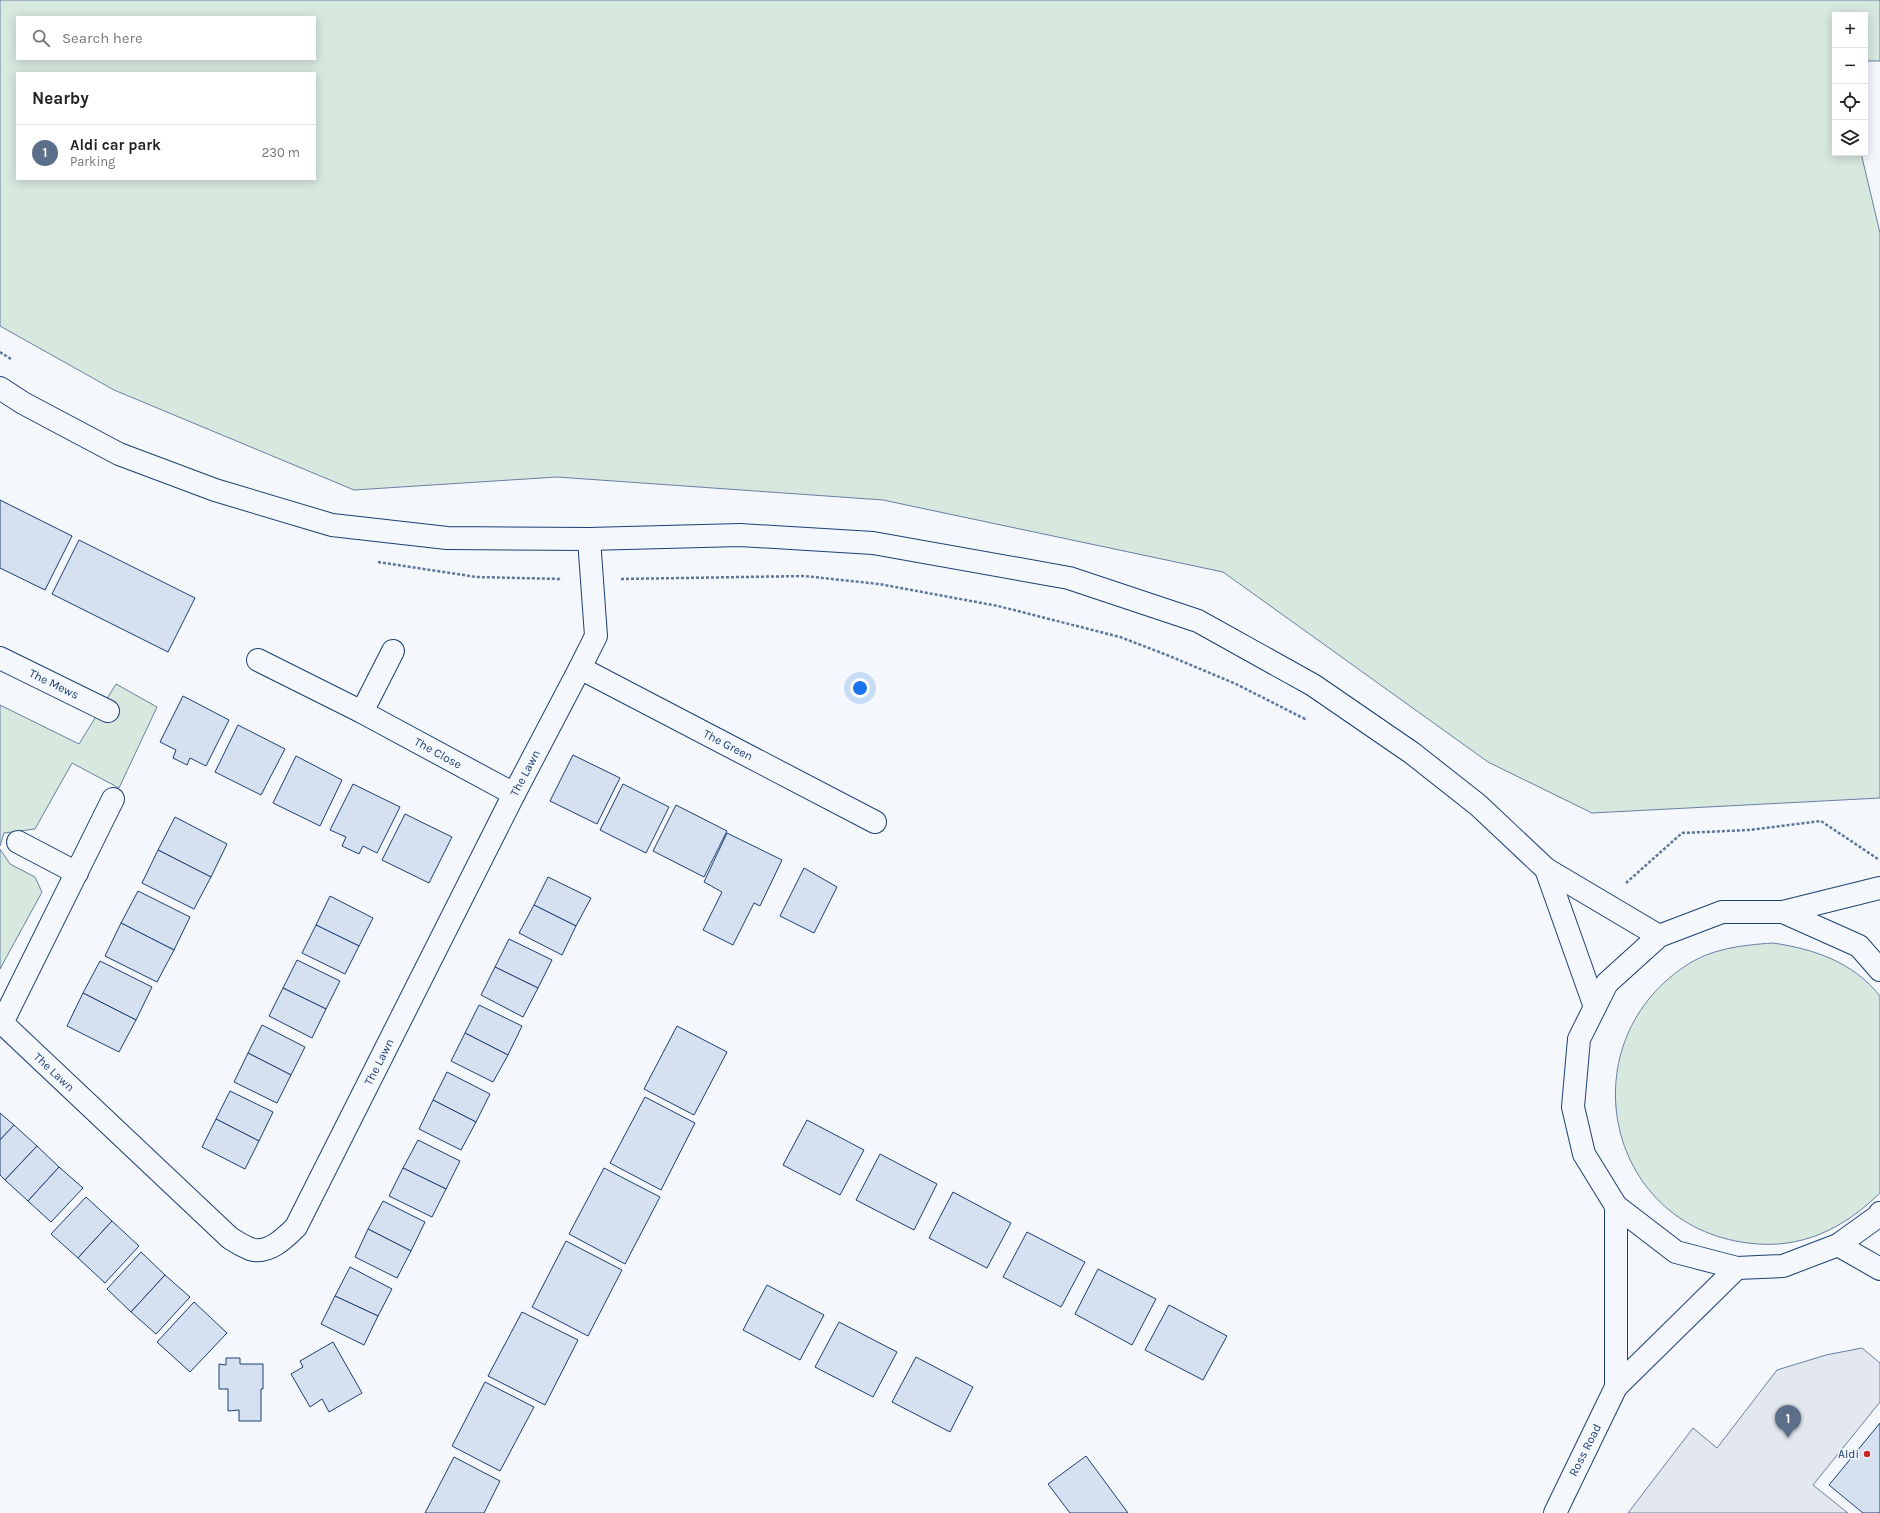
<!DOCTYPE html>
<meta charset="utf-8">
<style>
:root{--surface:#fff;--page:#f6f6f6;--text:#222;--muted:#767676;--line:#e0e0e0;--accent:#c62828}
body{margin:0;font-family:Karla,sans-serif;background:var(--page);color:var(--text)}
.controls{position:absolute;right:12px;top:12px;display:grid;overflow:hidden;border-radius:0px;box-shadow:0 2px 10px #0003}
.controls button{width:36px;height:36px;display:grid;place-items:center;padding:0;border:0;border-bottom:1px solid var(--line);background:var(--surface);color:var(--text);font:20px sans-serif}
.you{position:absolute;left:860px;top:688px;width:14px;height:14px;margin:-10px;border:3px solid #fff;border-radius:50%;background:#1a73e8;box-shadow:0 0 0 6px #1a73e833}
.badge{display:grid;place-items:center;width:26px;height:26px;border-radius:50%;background:var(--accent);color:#fff;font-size:13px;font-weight:700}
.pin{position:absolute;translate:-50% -33px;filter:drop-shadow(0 1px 2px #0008)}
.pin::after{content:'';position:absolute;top:21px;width:14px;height:12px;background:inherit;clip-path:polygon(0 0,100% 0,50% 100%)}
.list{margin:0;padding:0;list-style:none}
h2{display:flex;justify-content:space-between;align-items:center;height:52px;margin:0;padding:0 16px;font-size:17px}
h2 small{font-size:13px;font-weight:400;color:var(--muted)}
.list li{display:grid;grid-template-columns:26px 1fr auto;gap:12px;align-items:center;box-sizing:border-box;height:56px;padding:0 16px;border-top:1px solid var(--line)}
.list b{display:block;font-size:15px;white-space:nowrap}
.list p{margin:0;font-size:13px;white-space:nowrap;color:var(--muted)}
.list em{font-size:13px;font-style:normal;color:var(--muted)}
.icon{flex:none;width:22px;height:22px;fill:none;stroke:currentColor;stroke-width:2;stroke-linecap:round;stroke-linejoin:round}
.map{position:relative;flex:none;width:1880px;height:1513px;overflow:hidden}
.search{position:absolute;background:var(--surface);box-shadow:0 2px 10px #0003;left:16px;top:16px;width:300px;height:44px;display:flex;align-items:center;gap:10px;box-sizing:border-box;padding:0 14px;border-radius:0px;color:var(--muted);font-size:15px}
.panel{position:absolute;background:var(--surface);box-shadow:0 2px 10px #0003;left:16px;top:72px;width:300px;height:108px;border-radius:0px}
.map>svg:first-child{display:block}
.green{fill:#d7e8df;stroke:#687fa3;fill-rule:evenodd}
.parking{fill:#e3e8f0;stroke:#687fa3}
.building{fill:#d5e0f0;stroke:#1d3f73}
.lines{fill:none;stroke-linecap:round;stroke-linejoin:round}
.minor-casing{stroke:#1d3f73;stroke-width:24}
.secondary-casing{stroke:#1d3f73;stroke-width:24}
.path{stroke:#5e769c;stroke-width:2.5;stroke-dasharray:3 2;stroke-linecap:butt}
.minor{stroke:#f4f7fb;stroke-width:22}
.secondary{stroke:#f4f7fb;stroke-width:22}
.poi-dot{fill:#c62828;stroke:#f4f7fb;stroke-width:1.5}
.labels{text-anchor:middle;stroke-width:3;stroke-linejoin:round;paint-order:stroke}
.street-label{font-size:12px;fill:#1d3f73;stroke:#f4f7fb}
.poi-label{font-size:12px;fill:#1d3f73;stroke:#f4f7fb;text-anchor:end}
</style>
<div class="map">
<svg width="1880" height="1513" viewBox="0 0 1880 1513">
<rect width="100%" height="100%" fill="#f4f7fb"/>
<g class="green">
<path d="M0,0H1880V61H1865V15H1835V153H1861L1880,233V798L1592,813L1488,762L1223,572L883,500L557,477L354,490L114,390L0,326ZM17,17H315V59H17ZM17,73H315V179H17Z"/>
<polygon points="116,684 157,707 119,788 72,763 35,829 4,833 0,846 0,705 79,744"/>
<polygon points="0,849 10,864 35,877 42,892 0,969"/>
<path d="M1773,943C1814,949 1853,962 1880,996V1193C1843,1229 1801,1250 1748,1243C1603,1225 1567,1039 1690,963C1715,948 1744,945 1773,943Z"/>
</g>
<polygon class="parking" points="1862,1348 1880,1363 1880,1402 1813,1485 1848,1513 1628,1513 1693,1428 1717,1448 1777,1370 1826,1355"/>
<g class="building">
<polygon points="0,500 72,536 45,590 0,568"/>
<polygon points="79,540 195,598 168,652 52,594"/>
<polygon points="183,696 229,720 206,766 190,758 187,765 173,758 176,750 160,742"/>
<polygon points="238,725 285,749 261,795 215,772"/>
<polygon points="573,755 620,778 597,824 550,801"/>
<polygon points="296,756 342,780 320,826 273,803"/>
<polygon points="353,784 400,807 377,853 363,846 359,854 342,846 346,837 330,830"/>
<polygon points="623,784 669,807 646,853 600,830"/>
<polygon points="676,805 727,831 704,877 653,851"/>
<polygon points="405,814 452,837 429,883 382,860"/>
<polygon points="175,817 227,844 211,877 158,850"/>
<polygon points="727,833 782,860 760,906 754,903 733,945 703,930 722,892 704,882"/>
<polygon points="158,850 211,877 194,909 142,883"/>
<polygon points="804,868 837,887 814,933 780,916"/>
<polygon points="548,877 591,898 576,926 534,905"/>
<polygon points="138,891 190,917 174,950 121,923"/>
<polygon points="330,896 373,918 359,946 316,925"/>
<polygon points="534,905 576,926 562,955 519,933"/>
<polygon points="121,923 174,950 157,982 105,956"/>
<polygon points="316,925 359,946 345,974 302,953"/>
<polygon points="509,939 552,960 538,988 495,967"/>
<polygon points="297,960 340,981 326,1009 283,988"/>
<polygon points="100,961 152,987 136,1020 83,993"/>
<polygon points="495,967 538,988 523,1017 481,995"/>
<polygon points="283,988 326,1009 312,1038 269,1016"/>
<polygon points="83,993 136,1020 119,1052 67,1026"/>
<polygon points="479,1005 522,1026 508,1055 465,1033"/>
<polygon points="262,1025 305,1047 291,1075 248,1053"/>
<polygon points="677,1026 727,1052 694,1115 644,1089"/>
<polygon points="465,1033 508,1055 493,1082 451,1061"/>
<polygon points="248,1053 291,1075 277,1103 234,1082"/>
<polygon points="447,1072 490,1094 476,1122 433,1100"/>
<polygon points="230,1091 273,1112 259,1141 216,1119"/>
<polygon points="645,1097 695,1123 661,1190 610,1163"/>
<polygon points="433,1100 476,1122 461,1150 419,1129"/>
<polygon points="0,1113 14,1125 0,1140"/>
<polygon points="216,1119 259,1141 245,1169 202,1147"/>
<polygon points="807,1120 864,1150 840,1195 783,1165"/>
<polygon points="14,1125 37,1146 5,1180 0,1175 0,1140"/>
<polygon points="418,1140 460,1161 446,1189 403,1168"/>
<polygon points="37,1146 59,1167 28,1201 5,1180"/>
<polygon points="880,1154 937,1184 914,1230 856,1200"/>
<polygon points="59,1167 83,1188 51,1222 28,1201"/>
<polygon points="403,1168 446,1189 432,1217 389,1196"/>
<polygon points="604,1168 660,1197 625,1264 569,1234"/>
<polygon points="953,1192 1011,1223 987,1268 929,1238"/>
<polygon points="86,1197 112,1221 78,1258 51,1234"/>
<polygon points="383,1201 425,1222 411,1251 368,1229"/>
<polygon points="112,1221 139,1246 105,1283 78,1258"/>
<polygon points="368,1229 411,1251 397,1278 355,1257"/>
<polygon points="1027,1232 1085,1262 1061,1307 1003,1277"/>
<polygon points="566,1241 622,1270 588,1336 532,1307"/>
<polygon points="141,1252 165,1275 131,1312 107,1289"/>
<polygon points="350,1267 392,1289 378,1316 335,1296"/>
<polygon points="1098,1269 1156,1299 1132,1345 1075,1314"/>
<polygon points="165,1275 190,1297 156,1334 131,1312"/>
<polygon points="767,1285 824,1315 800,1360 743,1330"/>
<polygon points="335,1296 378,1316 364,1345 321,1324"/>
<polygon points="194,1302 227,1333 190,1372 157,1342"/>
<polygon points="1169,1305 1227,1336 1203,1380 1145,1350"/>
<polygon points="522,1312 578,1340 545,1405 488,1376"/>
<polygon points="839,1322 897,1352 873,1397 815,1367"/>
<polygon points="333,1342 362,1393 329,1412 322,1399 310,1407 291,1374 303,1367 300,1361"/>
<polygon points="916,1357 973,1387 950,1432 892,1402"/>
<polygon points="226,1358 240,1358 240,1364 263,1364 263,1389 261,1389 261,1421 239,1421 239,1410 228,1411 228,1389 219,1389 219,1364 226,1365"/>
<polygon points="485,1382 534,1407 500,1471 452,1446"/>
<polygon points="1880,1423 1880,1513 1863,1513 1829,1485"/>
<polygon points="1086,1456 1128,1513 1070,1513 1048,1484"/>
<polygon points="454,1457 500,1481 484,1513 425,1513"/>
</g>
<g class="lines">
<defs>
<g id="minor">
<polyline points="0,388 23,403 119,454 215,490 332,525 447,538 589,539 740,535 873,543 1069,578 1198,621 1313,685 1412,753 1478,805 1546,869 1659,936"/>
<polyline points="0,658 108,711"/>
<polyline points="258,660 362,712 514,794"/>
<polyline points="580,668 875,822"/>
<polyline points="362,712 393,651"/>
<polyline points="18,842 77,873"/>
<polyline points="1546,869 1595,1007"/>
<path d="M0,1021L230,1238C236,1242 243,1246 250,1249C268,1255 285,1238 296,1227L514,794L580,668L596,636L589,539"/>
<polyline points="2,1023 113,799"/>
<polyline points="1838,1245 1880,1269"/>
</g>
<g id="secondary">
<polyline points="1783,912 1880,888"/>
<polyline points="1880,970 1859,946 1783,912 1722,912 1659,936 1607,983 1579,1039 1573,1107 1584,1154 1616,1206 1676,1252 1737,1268 1783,1266 1838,1245 1877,1217 1880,1213"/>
<polyline points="1616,1206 1616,1387"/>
<polyline points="1555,1513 1616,1387 1737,1268"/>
</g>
</defs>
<use href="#minor" class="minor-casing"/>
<use href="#secondary" class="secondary-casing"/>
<g class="path">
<polyline points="0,352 11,359"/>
<polyline points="378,562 476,577 562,579"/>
<polyline points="621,579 804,576 879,584 998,606 1120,637 1167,655 1236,684 1305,719 1306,717"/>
<polyline points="1626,883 1682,833 1749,830 1821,821 1878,859"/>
</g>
<use href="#minor" class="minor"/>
<use href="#secondary" class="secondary"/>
</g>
<circle class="poi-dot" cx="1867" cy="1454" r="4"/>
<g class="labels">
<g class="street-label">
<text transform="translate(54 684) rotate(26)" y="4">The Mews</text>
<text transform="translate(728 745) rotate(27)" y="4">The Green</text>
<text transform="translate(438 753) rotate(29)" y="4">The Close</text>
<text transform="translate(525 773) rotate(-62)" y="4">The Lawn</text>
<text transform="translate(379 1062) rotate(-63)" y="4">The Lawn</text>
<text transform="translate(54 1072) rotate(43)" y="4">The Lawn</text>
<text transform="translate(1585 1450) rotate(-63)" y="4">Ross Road</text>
</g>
<g class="poi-label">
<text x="1859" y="1458">Aldi</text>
</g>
</g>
</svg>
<div class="controls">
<button>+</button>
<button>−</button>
<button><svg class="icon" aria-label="locate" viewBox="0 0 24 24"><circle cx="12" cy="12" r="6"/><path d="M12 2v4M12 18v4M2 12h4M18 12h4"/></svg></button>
<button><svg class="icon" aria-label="layers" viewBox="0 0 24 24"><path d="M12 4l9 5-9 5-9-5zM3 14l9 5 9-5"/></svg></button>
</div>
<div class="you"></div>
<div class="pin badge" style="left:1788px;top:1438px;background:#5c6f8a">1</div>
<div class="search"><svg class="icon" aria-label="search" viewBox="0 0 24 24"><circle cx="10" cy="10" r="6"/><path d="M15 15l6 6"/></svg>Search here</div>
<section class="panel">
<h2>Nearby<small></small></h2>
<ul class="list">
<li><span class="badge" style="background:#5c6f8a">1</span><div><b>Aldi car park</b><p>Parking</p></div><em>230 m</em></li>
</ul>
</section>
</div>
